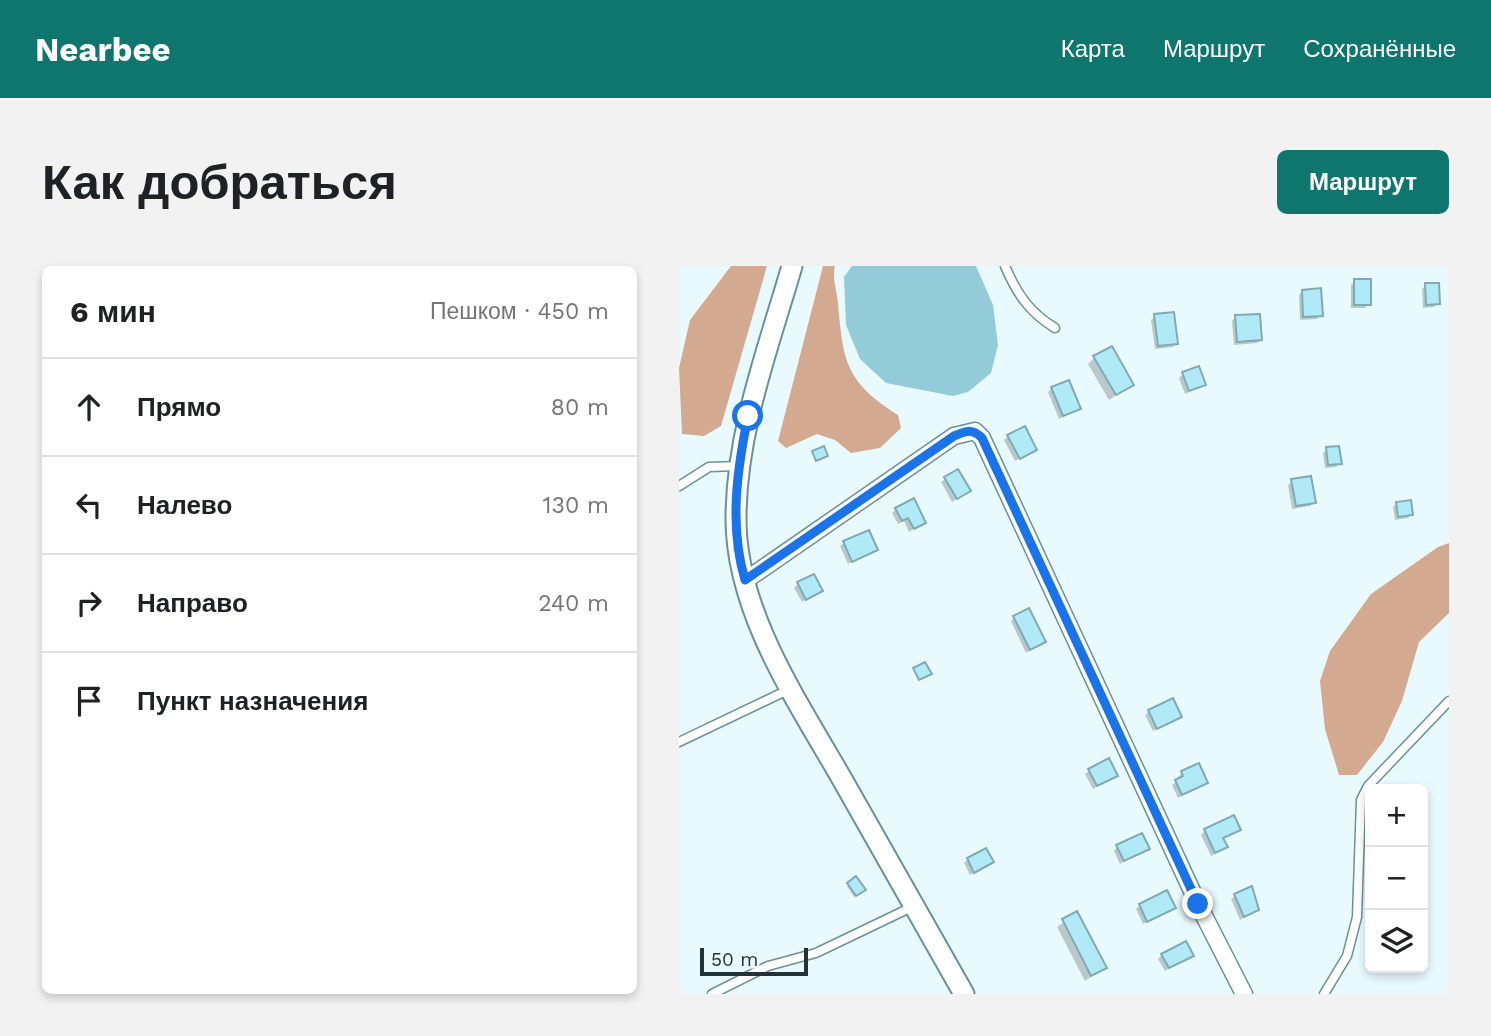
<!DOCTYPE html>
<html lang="ru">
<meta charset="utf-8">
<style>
:root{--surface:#fff;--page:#f2f2f2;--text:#202124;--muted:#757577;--line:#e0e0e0;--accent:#0f766e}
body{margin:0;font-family:"Work Sans",sans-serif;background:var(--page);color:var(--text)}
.controls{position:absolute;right:21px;bottom:21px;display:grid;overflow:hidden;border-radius:10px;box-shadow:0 4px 10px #0003}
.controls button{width:63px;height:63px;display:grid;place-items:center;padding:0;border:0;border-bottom:2px solid var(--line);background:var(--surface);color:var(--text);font:35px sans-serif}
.scale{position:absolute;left:21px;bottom:18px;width:108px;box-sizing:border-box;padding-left:7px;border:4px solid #223337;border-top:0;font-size:19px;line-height:24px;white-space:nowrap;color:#223337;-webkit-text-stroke:5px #e9fafe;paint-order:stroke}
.stop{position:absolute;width:21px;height:21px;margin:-16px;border:5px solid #1a73e8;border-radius:50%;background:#fff}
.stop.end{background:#1a73e8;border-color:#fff;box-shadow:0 2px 7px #0008}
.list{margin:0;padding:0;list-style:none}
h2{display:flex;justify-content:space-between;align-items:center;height:91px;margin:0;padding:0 28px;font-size:30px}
h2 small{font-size:23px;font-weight:400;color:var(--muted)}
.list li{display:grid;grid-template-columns:46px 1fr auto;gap:21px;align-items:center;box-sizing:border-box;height:98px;padding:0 28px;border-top:2px solid var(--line)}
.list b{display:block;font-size:26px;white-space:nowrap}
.list em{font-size:23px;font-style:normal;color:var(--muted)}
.icon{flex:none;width:38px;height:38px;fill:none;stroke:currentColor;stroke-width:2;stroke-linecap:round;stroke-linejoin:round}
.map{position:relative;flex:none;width:770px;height:728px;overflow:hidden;border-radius:10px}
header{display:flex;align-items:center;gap:42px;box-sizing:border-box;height:98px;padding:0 35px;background:var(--accent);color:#fff}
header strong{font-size:33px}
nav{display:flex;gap:38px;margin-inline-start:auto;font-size:24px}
.intro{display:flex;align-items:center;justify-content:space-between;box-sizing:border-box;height:168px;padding:0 42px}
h1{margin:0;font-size:49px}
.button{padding:18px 32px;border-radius:10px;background:var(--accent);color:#fff;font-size:24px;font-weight:700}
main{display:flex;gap:42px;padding:0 42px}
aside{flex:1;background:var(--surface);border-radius:10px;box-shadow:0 4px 10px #0003}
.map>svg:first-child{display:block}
.forest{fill:#d3aa90}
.water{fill:#93cbd8}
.shadow{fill:#0003}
.building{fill:#b1eaf7;stroke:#80aab3;stroke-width:2}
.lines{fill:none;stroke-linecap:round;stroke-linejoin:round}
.service-casing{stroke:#68919b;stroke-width:11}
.minor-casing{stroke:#68919b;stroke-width:19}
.tertiary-casing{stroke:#68919b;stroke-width:23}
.service{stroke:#fff;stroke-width:8}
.minor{stroke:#fff;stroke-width:16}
.tertiary{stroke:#fff;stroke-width:19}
.route{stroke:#1a73e8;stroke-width:9}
</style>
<header>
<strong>Nearbee</strong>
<nav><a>Карта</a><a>Маршрут</a><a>Сохранённые</a></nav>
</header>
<div class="intro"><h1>Как добраться</h1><a class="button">Маршрут</a></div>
<main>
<aside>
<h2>6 мин<small>Пешком · 450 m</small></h2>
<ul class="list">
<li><svg class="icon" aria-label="ahead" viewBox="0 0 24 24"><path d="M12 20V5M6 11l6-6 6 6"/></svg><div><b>Прямо</b></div><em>80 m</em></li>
<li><svg class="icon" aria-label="left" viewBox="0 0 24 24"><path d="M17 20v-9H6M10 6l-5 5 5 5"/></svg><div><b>Налево</b></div><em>130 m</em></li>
<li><svg class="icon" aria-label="right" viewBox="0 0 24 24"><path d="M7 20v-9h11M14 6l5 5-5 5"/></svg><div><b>Направо</b></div><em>240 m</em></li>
<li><svg class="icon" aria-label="arrive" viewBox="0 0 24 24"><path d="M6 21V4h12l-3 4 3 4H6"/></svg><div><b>Пункт назначения</b></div></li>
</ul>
</aside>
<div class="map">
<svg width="770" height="728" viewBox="0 0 770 728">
<rect width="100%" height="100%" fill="#e9fafe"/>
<g class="forest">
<polygon points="52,0 88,0 42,160 25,170 3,168 0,102 11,54"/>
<path d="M144,0H156C153,11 158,26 159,37C164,96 167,116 219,149L222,162L201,182L172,187L156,174L138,168L107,182L99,175Z"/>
<polygon points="770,277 770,347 740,376 723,435 704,476 678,509 660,509 646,463 641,415 651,385 692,328 759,281"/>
</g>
<polygon class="water" points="173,0 297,0 314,39 319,79 312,107 289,126 274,130 207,117 181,93 167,59 165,11"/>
<g class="shadow">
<polygon points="676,15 690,38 686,42 672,42 672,19"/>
<polygon points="747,19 759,37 755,41 744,42 743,23"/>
<polygon points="624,25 642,49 638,53 621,54 620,29"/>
<polygon points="476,50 497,77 494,81 476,83 472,54"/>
<polygon points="557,51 582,74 578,77 555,79 553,55"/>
<polygon points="415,92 453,118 430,134 409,98"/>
<polygon points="504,108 525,119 506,128 500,112"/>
<polygon points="373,122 400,143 380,153 369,126"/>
<polygon points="329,170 356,183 336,195 325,174"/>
<polygon points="648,183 661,197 657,201 646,202 644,187"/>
<polygon points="278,205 290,225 273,236 262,216"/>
<polygon points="613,215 635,236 631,240 613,243 609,219"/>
<polygon points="718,237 732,248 729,252 716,254 714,241"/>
<polygon points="217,243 245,256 230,266 225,255 219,258 213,247"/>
<polygon points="165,277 197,284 169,298 161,280"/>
<polygon points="119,318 141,325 123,336 115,322"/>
<polygon points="335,352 365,376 347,387 332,355"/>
<polygon points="470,446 501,450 474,465 466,449"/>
<polygon points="519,499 527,516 499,532 493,519 500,514 499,511 503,507"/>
<polygon points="410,505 437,509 414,523 406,508"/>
<polygon points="560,563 543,573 547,581 532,590 522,569 526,565"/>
<polygon points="438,581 469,583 441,598 435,585"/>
<polygon points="289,593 313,596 291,609 285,597"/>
<polygon points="177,613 184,624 175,631 168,620"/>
<polygon points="556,630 578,644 561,654 552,633"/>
<polygon points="461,639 494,642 464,658 457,643"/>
<polygon points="397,648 425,702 406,715 378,661"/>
<polygon points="483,689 513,689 486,705 479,693"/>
</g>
<g class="building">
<rect x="675" y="13" width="17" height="26"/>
<polygon points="746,17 760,17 761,38 747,39"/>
<polygon points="642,22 644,50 624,51 623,24"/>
<polygon points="495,46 499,78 479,80 475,48"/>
<polygon points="581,48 583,74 558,76 556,49"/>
<polygon points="433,80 455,119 437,129 414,90"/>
<polygon points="520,100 527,119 510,125 503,106"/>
<polygon points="390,114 402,143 384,150 372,121"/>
<polygon points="346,160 358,184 341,193 328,169"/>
<polygon points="145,180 149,190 137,195 133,185"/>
<polygon points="660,180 663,198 649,199 647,181"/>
<polygon points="279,203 292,225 278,233 265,211"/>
<polygon points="632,210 637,237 617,240 612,213"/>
<polygon points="235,232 247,257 235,263 229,252 223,255 216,242"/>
<polygon points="732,234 734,249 719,251 717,236"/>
<polygon points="190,264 199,284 173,296 164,275"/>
<polygon points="135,308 144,325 127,334 118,316"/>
<polygon points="350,342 367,376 351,384 334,350"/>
<polygon points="246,396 253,408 240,414 234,402"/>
<polygon points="494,432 503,451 478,463 469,444"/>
<polygon points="430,492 439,510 418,520 409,503"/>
<polygon points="520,497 529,517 503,529 496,514 504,510 502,505"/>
<polygon points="555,549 562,564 544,572 549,581 536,587 525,563"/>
<polygon points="463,567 471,583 445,595 437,579"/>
<polygon points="307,582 315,596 295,607 288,592"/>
<polygon points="177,610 187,624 177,630 168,617"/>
<polygon points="573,620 580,644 565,651 555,628"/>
<polygon points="488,624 497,642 468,656 460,638"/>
<polygon points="398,645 428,702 412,710 383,653"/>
<polygon points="507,675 515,690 490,702 482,688"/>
</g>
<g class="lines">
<defs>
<g id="service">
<path d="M326,0C338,28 350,46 376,62"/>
<polyline points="0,220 30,201 59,200"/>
<polyline points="0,476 111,423"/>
<polyline points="33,728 89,700 137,687 235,640"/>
<polyline points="645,728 668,690 678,651 682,534 689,520 770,435"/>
</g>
<polyline id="minor" points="67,314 275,170 296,165 303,172 519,638 565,728"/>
<path id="tertiary" d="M113,0C89,83 57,166 57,253C57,349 122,440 167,520C206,589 246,659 285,728"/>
</defs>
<use href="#service" class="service-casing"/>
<use href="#minor" class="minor-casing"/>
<use href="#tertiary" class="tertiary-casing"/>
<use href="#service" class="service"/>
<use href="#minor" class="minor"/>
<use href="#tertiary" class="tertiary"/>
</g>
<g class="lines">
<path class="route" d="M69,150C58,204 50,260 66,314L275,170C288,165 293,162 303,172L519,638"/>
</g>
</svg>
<div class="controls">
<button>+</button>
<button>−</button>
<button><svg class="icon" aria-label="layers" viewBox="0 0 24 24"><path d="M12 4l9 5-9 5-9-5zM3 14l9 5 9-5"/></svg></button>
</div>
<div class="scale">50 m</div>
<div class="stop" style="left:69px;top:150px"></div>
<div class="stop end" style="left:519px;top:638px"></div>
</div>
</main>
